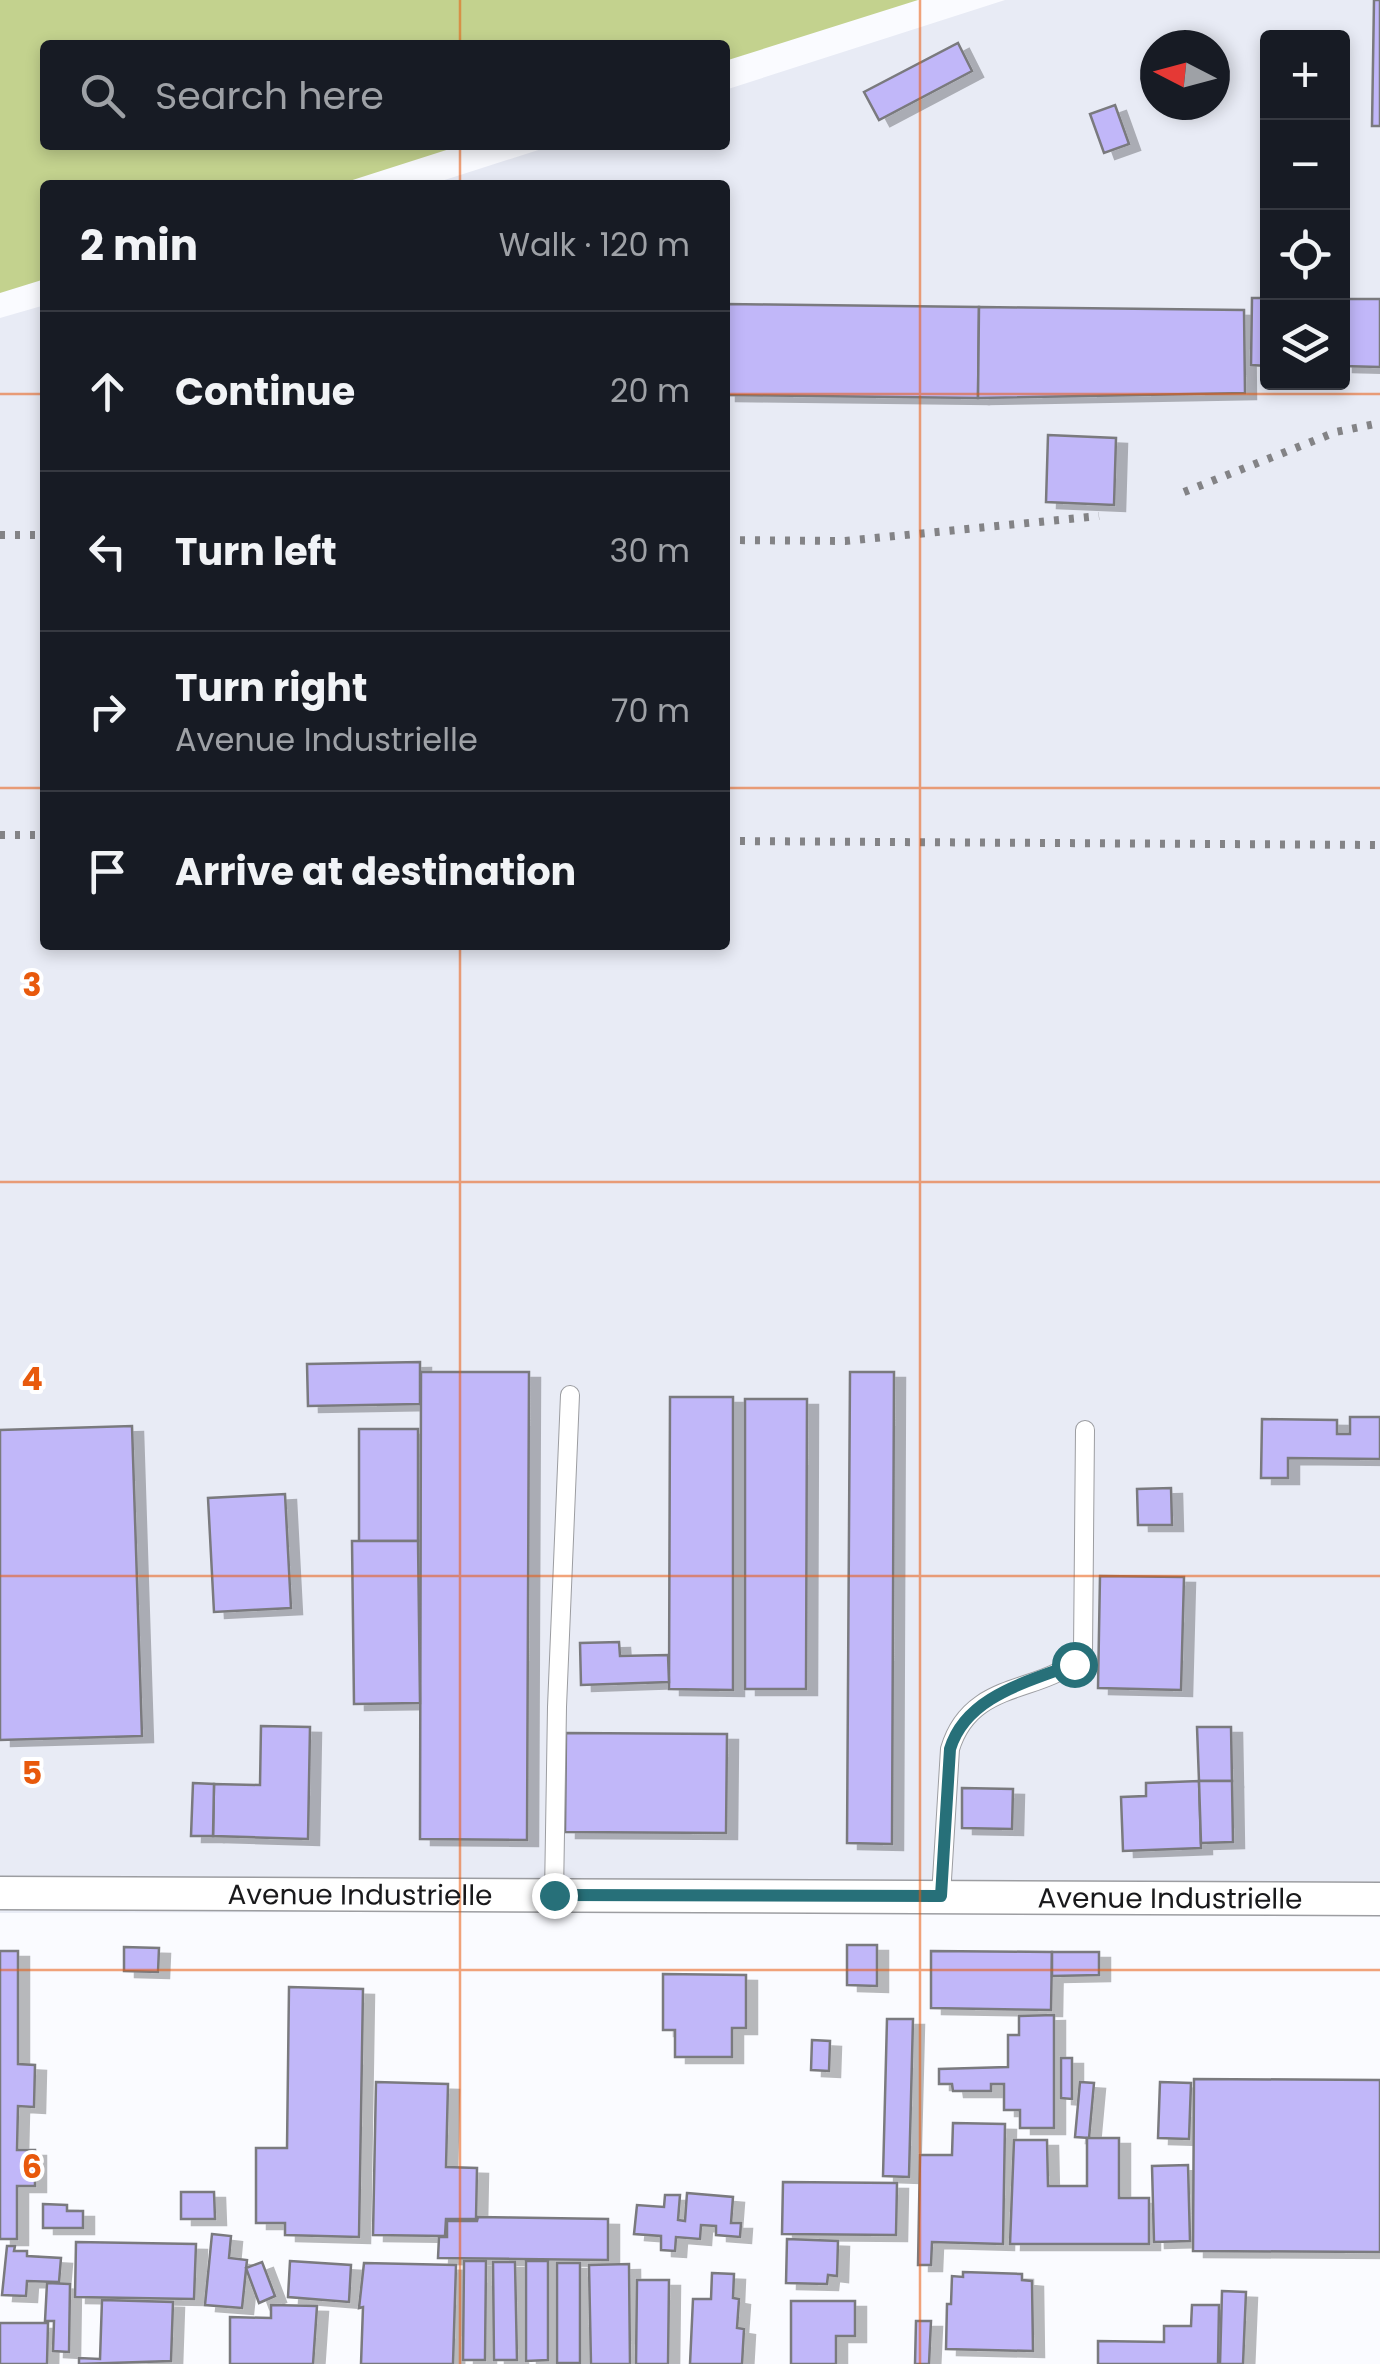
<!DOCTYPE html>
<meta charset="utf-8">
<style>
:root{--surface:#171b24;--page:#242831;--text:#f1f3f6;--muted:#9ea1a6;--line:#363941}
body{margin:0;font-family:Poppins,sans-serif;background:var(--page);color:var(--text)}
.controls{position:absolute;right:30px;top:30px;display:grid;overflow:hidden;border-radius:10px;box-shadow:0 5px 15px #0003}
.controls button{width:90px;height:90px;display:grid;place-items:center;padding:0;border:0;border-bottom:2px solid var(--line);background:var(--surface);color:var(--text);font:50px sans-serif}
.compass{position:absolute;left:1140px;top:30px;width:90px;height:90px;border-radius:50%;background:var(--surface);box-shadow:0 5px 15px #0003;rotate:276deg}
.stop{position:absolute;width:30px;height:30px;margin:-22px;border:8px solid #277079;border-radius:50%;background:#fff}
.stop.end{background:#277079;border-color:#fff;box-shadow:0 2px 10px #0008}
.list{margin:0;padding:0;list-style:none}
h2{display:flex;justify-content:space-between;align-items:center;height:130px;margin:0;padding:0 40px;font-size:42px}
h2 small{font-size:32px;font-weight:400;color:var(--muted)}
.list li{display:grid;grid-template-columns:65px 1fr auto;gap:30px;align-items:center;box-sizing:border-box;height:160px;padding:0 40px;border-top:2px solid var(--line)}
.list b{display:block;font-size:38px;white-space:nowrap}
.list p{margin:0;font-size:32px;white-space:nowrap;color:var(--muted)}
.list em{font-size:32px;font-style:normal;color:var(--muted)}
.icon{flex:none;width:55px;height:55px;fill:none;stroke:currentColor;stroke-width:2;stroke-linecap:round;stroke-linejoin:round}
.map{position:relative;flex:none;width:1380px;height:2364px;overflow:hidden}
.search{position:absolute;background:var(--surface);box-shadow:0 5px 15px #0003;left:40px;top:40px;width:690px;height:110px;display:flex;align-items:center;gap:25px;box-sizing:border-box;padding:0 35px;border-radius:10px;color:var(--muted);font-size:38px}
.panel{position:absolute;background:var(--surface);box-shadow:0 5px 15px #0003;left:40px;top:180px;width:690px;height:770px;border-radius:10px}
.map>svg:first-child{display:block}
.built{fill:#e8ebf5;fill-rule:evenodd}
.green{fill:#c3d28e}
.building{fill:#c1b7f9;stroke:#7a7a7e;stroke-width:2.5;filter:url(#shadow)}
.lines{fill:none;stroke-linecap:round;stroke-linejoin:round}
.lane-casing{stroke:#9c9da1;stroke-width:20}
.street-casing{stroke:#9c9da1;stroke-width:35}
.lane{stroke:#fff;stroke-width:18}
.street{stroke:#fff;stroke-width:32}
.rail{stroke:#838386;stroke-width:8;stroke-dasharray:5 10;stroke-linecap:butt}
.route{stroke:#277079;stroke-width:12}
.grid{fill:none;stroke:#e8590c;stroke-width:2.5;stroke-opacity:0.55}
.labels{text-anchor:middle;stroke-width:8;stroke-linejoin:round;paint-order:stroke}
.street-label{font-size:28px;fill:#19191b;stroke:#fff}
.grid-label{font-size:32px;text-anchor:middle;font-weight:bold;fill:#e8590c;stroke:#fff;stroke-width:8;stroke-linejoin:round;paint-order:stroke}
</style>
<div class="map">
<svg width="1380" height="2364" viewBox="0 0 1380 2364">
<defs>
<filter id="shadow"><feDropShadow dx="11" dy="6" stdDeviation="0" flood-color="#0004"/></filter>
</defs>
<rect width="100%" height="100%" fill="#fafbff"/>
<path class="built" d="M1005,0H1380V1909L0,1913V318L45,305V945H725V185H429L554,145H725V90ZM1268,38H1342V382H1268ZM1155,45H1215V105H1155Z"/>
<polygon class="green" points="0,0 918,0 725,61 725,45 45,45 45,145 462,145 337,185 45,185 45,279 0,293"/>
<g class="building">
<polygon points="1374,0 1380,0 1380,126 1372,126"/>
<polygon points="958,43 972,71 879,120 864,92"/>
<polygon points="1115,105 1129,144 1104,153 1090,114"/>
<polygon points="1252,298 1268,298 1268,366 1251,365"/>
<polygon points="1342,299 1380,299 1380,367 1342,366"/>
<polygon points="725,304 979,307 978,398 725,395"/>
<polygon points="979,307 1244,310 1245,393 978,398"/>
<polygon points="1048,435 1116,438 1114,505 1046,502"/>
<polygon points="420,1362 420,1404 308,1406 307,1364"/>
<polygon points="421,1372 529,1372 527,1840 420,1839"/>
<polygon points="850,1372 894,1372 892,1844 847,1843"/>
<polygon points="670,1397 733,1397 733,1690 669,1689"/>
<polygon points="745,1399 807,1399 806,1689 745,1689"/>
<polygon points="1350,1417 1380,1417 1380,1459 1288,1458 1288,1478 1261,1478 1262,1419 1337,1420 1337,1434 1350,1434"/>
<polygon points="132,1426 142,1736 0,1740 0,1430"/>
<rect x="359" y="1429" width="59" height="112"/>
<polygon points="1171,1488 1172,1525 1138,1525 1137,1489"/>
<polygon points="285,1494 291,1608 214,1612 208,1498"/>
<polygon points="352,1541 418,1541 420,1703 354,1704"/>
<polygon points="1100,1576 1184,1577 1181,1690 1098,1688"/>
<polygon points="619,1642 620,1656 668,1655 669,1682 581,1685 580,1643"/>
<polygon points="261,1726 310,1727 308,1839 213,1836 214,1784 260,1785"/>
<polygon points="1197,1727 1231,1727 1232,1781 1199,1781"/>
<polygon points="566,1733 727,1734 726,1833 565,1832"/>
<polygon points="1199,1781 1201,1848 1123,1851 1121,1797 1146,1796 1146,1783"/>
<polygon points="1199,1781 1232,1781 1233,1842 1201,1843"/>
<polygon points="193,1783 214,1784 213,1836 191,1836"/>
<polygon points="962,1788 1013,1789 1012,1829 962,1828"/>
<polygon points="847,1945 877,1945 877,1986 847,1985"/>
<polygon points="124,1947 159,1948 158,1972 124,1971"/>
<polygon points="0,1951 18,1951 18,2064 35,2065 34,2107 18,2106 17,2150 35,2150 35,2186 17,2186 17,2239 0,2239"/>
<polygon points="931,1951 1052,1952 1051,2010 931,2008"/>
<polygon points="1052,1952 1099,1952 1099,1975 1052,1976"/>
<polygon points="663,1974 746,1975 746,2028 732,2028 732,2057 675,2057 675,2030 663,2030"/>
<polygon points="289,1987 363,1989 359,2237 285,2235 285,2223 256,2223 256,2148 287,2148"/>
<polygon points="1054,2015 1054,2128 1020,2128 1020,2110 1004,2110 1004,2084 991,2084 991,2091 953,2091 952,2084 939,2084 939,2069 1008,2067 1008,2035 1019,2035 1019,2016"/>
<polygon points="887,2019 913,2019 909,2177 883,2176"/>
<polygon points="812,2040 830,2041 829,2071 811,2070"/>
<polygon points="1061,2058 1072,2058 1072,2099 1061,2098"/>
<polygon points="1194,2079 1380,2080 1380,2252 1193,2251"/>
<polygon points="376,2082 448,2084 446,2167 477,2168 476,2219 446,2219 445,2236 373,2235"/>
<polygon points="1080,2082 1094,2083 1089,2138 1075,2137"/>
<polygon points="1160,2082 1191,2083 1189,2139 1158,2138"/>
<polygon points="953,2123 1005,2124 1003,2244 932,2242 931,2265 918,2265 920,2155 952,2155"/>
<polygon points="1087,2138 1119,2138 1119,2198 1149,2198 1149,2244 1010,2244 1014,2140 1047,2140 1048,2186 1087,2186"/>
<polygon points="1188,2165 1190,2241 1154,2242 1152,2166"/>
<polygon points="783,2182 897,2183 896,2235 782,2234"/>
<polygon points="181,2192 214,2192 215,2219 181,2219"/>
<polygon points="687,2193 733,2197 731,2223 741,2223 740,2237 716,2235 716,2226 701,2225 700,2239 676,2237 675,2251 661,2250 661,2236 634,2234 637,2205 664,2207 665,2195 680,2195 678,2220 685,2221"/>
<polygon points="43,2204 67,2205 67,2211 83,2211 83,2228 43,2228"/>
<polygon points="478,2217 608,2219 608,2260 438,2258 439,2237 447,2237 447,2221 477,2221"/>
<polygon points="212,2234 231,2236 229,2258 247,2260 242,2308 205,2305"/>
<polygon points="787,2239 838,2241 837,2276 828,2275 827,2284 786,2283"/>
<polygon points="76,2242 196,2244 194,2299 75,2297"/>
<polygon points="7,2246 15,2246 14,2251 27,2251 27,2256 61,2258 59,2282 27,2281 26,2296 2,2295"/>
<polygon points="290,2261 351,2265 349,2302 288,2297"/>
<polygon points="464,2261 486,2261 485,2360 463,2360"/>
<polygon points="526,2261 548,2261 548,2360 526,2361"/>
<polygon points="262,2262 275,2296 259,2303 246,2268"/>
<polygon points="493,2262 515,2262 517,2360 494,2360"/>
<polygon points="364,2263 456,2265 453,2364 361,2364 363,2307 359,2308"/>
<rect x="557" y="2263" width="23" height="100"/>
<polygon points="629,2264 630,2364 591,2364 589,2265"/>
<polygon points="963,2272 1022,2274 1022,2280 1032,2281 1033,2351 946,2349 947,2304 951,2304 952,2276 963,2277"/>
<polygon points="712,2273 734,2274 733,2298 739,2299 737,2328 744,2329 742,2364 690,2364 693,2299 711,2299"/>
<polygon points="637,2280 669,2280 668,2364 636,2364"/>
<polygon points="47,2283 70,2284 69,2352 53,2351 54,2321 45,2321"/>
<polygon points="1222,2291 1246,2292 1243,2364 1220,2364"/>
<polygon points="102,2300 173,2302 171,2361 79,2364 79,2358 100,2359"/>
<polygon points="791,2301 855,2301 855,2336 836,2336 836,2364 791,2364"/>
<polygon points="271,2305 317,2306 313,2364 230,2364 230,2317 271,2318"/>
<polygon points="1192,2305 1219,2305 1218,2364 1098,2364 1098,2341 1164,2342 1164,2326 1191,2326"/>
<polygon points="916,2321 931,2321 929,2364 915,2364"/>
<polygon points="0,2323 48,2323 47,2364 0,2364"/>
</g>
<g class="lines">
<defs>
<g id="lane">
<polyline points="554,1895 557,1707 570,1395"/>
<path d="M941,1896L950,1749C972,1675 1050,1696 1083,1652L1085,1430"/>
</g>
<g id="street">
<path id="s1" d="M0,1893L1380,1899"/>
</g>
</defs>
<use href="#lane" class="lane-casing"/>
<use href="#street" class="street-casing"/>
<use href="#lane" class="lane"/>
<use href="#street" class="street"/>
<g class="rail">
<polyline points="1184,492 1336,432 1380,423"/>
<polyline points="0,535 45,535"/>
<polyline points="725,540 845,541 1099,516"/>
<polyline points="0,835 45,835"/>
<polyline points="725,841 1380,845"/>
</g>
</g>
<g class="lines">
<path class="route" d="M554,1895L941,1896L950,1749C966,1696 1028,1682 1074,1664"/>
</g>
<path class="grid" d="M460,0V45M920,0V2364M460,145V185M0,394H45M725,394H1380M0,788H45M725,788H1380M460,945V2364M0,1182H1380M0,1576H1380M0,1970H1380"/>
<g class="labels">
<g class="street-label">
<text dy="10" stroke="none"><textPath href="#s1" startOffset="360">Avenue Industrielle</textPath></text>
<text dy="10" stroke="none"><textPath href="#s1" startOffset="1170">Avenue Industrielle</textPath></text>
</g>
</g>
<g class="grid-label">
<text x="32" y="996">3</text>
<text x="32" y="1390">4</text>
<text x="32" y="1784">5</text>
<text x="32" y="2178">6</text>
</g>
</svg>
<div class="controls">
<button>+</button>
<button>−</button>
<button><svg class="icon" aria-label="locate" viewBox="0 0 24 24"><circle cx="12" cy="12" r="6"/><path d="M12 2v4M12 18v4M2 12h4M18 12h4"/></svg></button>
<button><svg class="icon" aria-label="layers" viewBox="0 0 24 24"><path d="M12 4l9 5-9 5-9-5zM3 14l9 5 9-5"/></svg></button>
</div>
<svg class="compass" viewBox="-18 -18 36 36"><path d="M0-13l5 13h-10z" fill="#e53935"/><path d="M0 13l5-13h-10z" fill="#9ea1a6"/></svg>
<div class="stop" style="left:1074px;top:1664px"></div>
<div class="stop end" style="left:554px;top:1895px"></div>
<div class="search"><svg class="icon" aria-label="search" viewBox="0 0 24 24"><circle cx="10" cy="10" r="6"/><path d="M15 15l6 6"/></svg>Search here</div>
<section class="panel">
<h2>2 min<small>Walk · 120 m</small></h2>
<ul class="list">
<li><svg class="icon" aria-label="ahead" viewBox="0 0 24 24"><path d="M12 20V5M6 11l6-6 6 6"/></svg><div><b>Continue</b></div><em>20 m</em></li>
<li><svg class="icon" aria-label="left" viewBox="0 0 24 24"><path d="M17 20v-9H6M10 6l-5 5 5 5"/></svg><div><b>Turn left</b></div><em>30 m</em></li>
<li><svg class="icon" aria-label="right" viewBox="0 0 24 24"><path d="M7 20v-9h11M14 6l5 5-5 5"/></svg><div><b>Turn right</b><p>Avenue Industrielle</p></div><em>70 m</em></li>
<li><svg class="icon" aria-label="arrive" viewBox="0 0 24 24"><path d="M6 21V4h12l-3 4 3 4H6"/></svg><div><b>Arrive at destination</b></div></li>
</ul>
</section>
</div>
